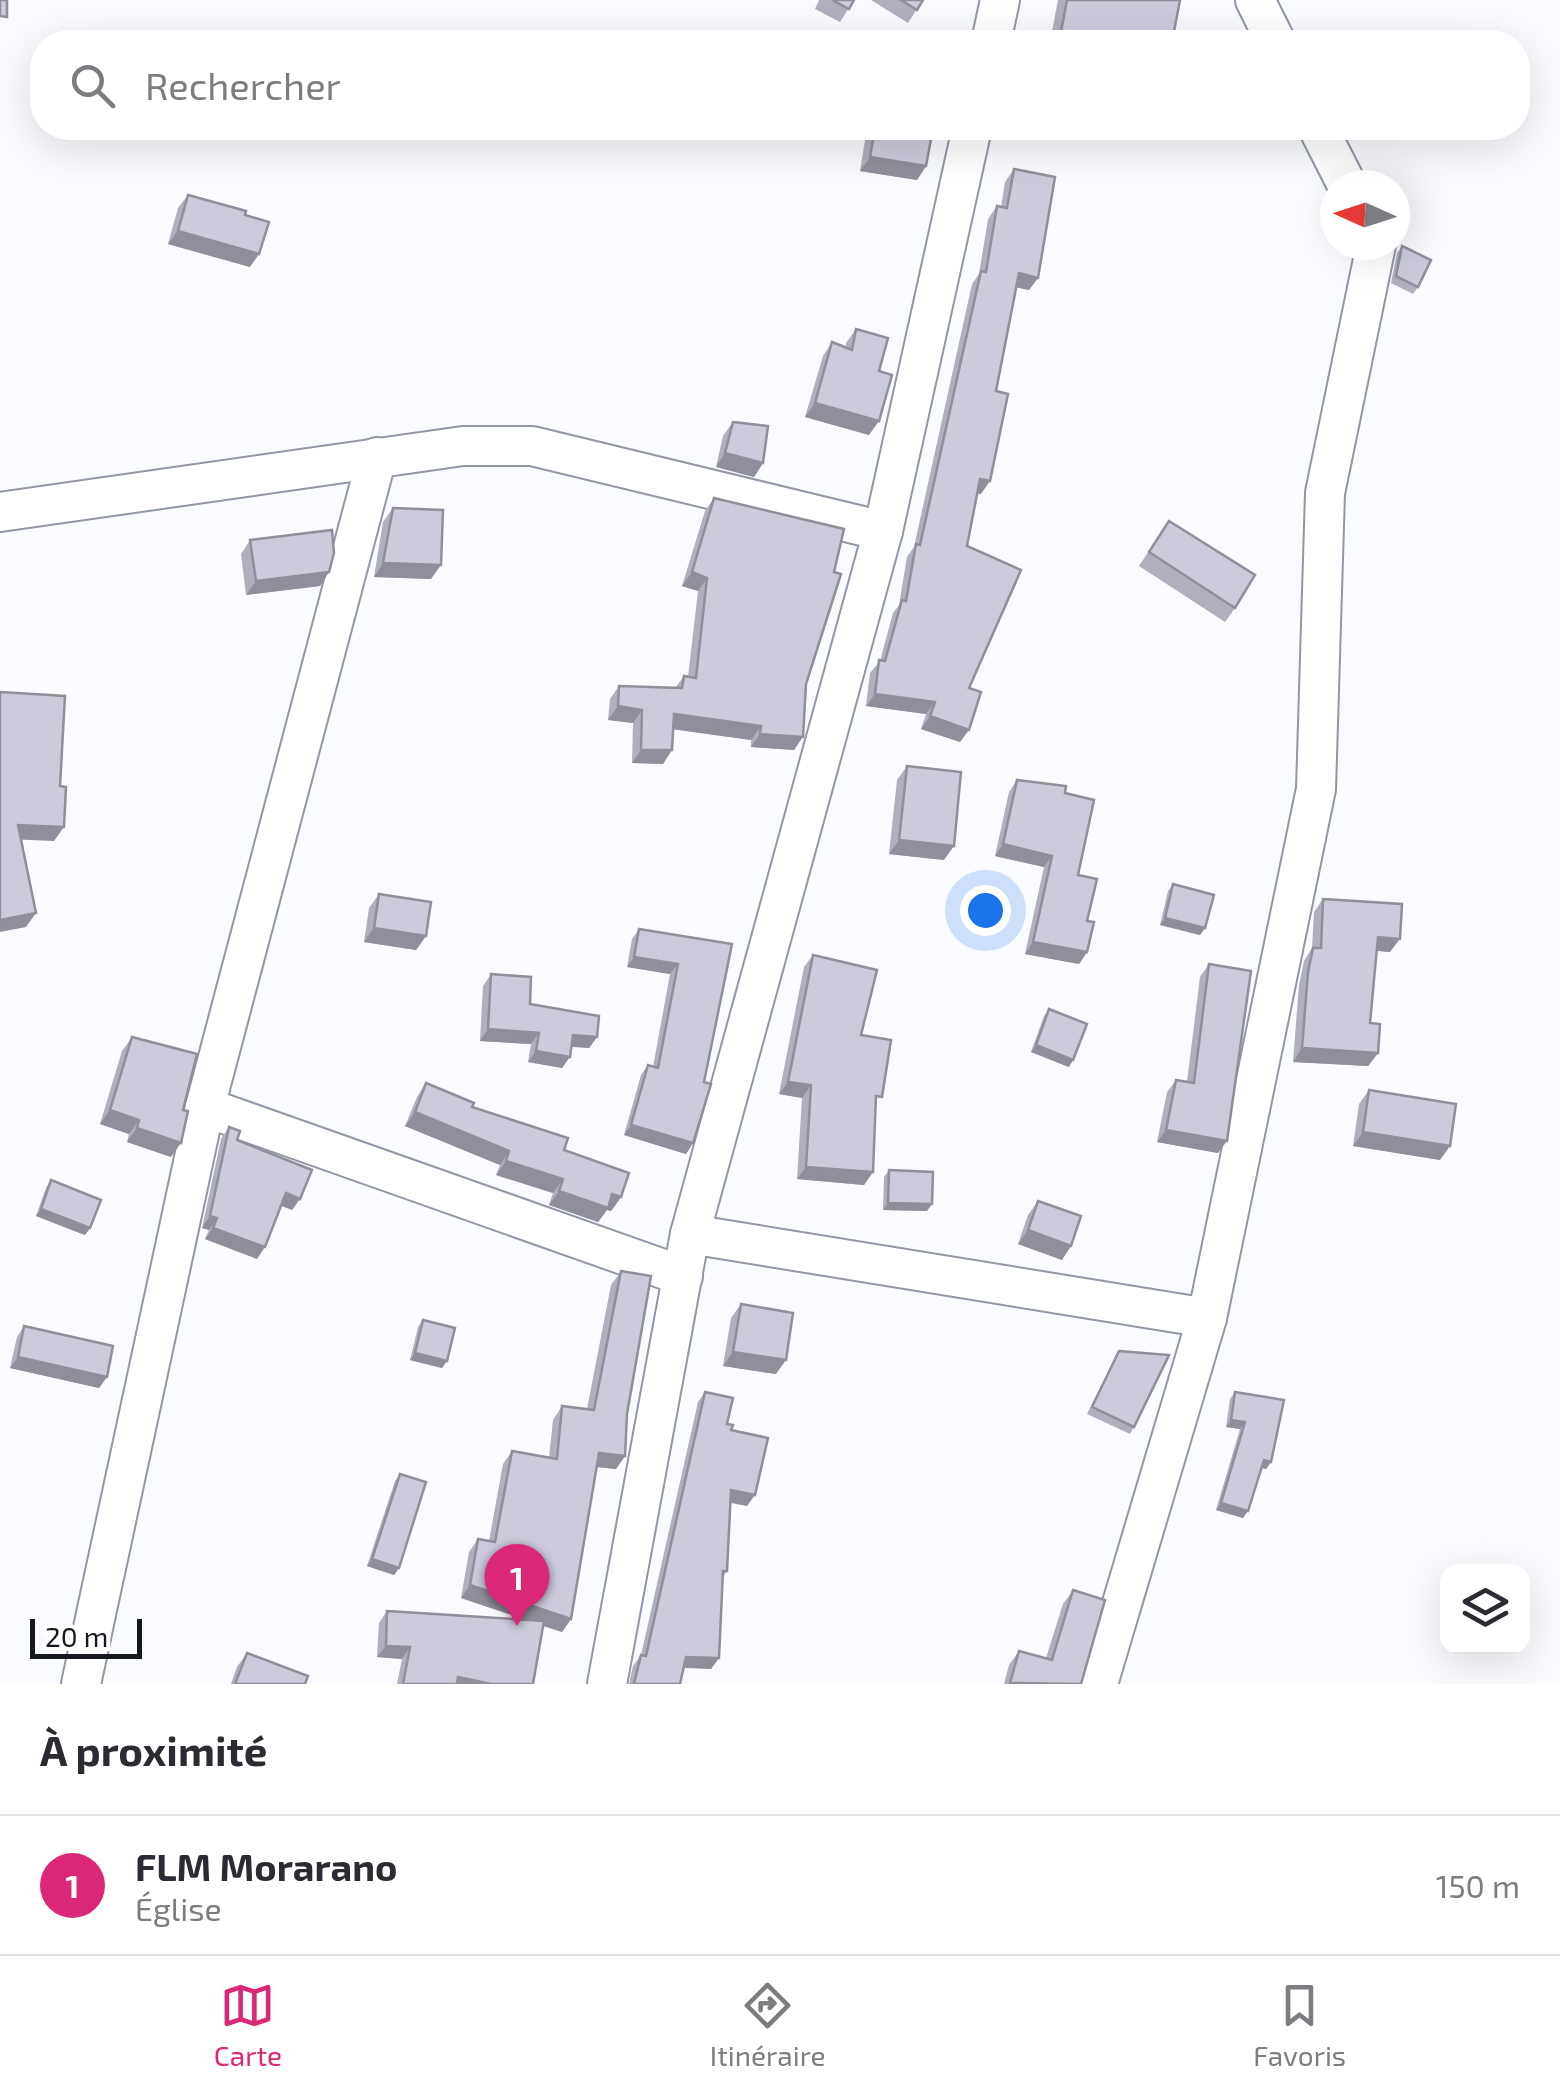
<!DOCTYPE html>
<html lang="fr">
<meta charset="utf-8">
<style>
:root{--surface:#fff;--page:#f7f7f7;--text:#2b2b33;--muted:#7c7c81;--line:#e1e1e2;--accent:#db2777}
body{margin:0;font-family:"Exo 2",sans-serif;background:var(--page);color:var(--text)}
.controls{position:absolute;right:30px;bottom:30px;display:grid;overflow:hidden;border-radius:20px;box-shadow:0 10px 40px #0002}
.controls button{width:90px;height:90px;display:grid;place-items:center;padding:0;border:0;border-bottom:2px solid var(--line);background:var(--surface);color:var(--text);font:50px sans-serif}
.compass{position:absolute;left:1320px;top:170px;width:90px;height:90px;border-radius:50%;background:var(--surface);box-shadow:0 10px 40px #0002;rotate:273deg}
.scale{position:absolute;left:30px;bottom:25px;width:112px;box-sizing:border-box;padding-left:10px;border:5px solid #15181e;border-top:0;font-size:28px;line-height:35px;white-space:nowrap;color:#15181e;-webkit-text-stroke:8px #fff;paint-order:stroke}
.you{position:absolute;left:985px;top:910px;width:35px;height:35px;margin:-25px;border:8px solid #fff;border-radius:50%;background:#1a73e8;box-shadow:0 0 0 15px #1a73e833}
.badge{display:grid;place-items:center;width:65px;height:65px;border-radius:50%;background:var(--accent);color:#fff;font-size:32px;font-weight:700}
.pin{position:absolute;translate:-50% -82px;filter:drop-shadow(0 2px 5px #0008)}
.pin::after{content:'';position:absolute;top:52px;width:35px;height:30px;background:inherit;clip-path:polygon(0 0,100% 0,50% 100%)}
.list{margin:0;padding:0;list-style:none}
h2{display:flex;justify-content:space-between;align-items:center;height:130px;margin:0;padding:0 40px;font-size:42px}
h2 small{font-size:32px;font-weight:400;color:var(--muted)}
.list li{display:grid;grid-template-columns:65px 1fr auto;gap:30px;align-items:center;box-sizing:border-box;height:140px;padding:0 40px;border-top:2px solid var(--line)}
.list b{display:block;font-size:38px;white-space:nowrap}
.list p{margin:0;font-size:32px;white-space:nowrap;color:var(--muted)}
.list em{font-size:32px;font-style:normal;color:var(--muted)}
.icon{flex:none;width:55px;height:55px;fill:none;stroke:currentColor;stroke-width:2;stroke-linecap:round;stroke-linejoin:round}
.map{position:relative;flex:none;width:1560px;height:1684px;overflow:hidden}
.search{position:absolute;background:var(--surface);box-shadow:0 10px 40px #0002;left:30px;right:30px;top:30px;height:110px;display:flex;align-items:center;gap:25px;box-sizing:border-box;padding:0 35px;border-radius:40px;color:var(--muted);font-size:38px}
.sheet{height:270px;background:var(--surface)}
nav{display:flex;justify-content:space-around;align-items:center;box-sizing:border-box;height:140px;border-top:2px solid var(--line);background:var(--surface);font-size:28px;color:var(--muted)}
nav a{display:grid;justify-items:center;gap:5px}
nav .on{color:var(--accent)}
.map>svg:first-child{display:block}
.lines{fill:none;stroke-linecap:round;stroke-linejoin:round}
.minor-casing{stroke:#9197a7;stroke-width:42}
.minor{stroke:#fff;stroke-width:38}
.wall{fill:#afafbd}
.shaded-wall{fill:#8f8e9a}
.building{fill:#cccbdc;stroke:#8f8e9a;stroke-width:2.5}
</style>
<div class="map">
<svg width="1560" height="1684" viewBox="0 0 1560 1684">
<rect width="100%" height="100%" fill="#fafbff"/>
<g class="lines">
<defs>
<g id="minor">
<polyline points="1255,0 1276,42"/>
<polyline points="991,42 1000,0"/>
<polyline points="1318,128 1347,185"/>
<polyline points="0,512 463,446 532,446 883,531"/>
<polyline points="205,1107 683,1276"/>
<polyline points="690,1234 1207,1318"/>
<polyline points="81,1684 205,1107 377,457"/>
<polyline points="607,1684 690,1234 883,531 972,128"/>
<polyline points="1098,1684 1207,1318 1316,789 1325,493 1376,245"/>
</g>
</defs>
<use href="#minor" class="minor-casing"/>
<use href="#minor" class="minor"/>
</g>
<g class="wall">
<polygon points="819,0 854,0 840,22 815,9"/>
<polygon points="871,0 923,0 908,23"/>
<polygon points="1058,0 1180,0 1172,42 1050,42"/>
<polygon points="867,128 933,128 926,166 917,180 860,171"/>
<polygon points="1014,169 1029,290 1016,287 996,391 981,494 978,493 967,546 969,688 960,742 921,729 926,714 866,706 870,673 880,661 893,613 899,605 907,557 914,547 972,284 979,274 988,219 997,206 1001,207 1005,182"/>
<polygon points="188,195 250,267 168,244 178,208"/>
<polygon points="1402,246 1418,287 1413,294 1391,283 1397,253"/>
<polygon points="856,329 879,371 869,435 805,417 823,356 832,342 846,347 846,343"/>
<polygon points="733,422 763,463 754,477 716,467 723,436"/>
<polygon points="714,498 806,684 794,750 751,747 751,740 673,729 663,764 632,763 633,723 608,720 610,699 619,686 675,688 684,676 688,677 698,591 682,586 705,511"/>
<polygon points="393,508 431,579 374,577 383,522"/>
<polygon points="1169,521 1235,608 1225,622 1139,566"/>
<polygon points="250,540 329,572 320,586 246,595 241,554"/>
<polygon points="907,766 944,860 889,854 897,780"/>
<polygon points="1017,780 1065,793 1087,921 1087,952 1079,964 1025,954 1044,867 995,856 1009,792"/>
<polygon points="1173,884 1205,928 1200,935 1160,925 1168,891"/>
<polygon points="379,894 426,936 416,950 364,942 369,908"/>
<polygon points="1323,899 1390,952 1377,951 1370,1023 1378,1053 1368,1066 1293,1062 1299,985 1304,961 1312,948 1314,912"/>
<polygon points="639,929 732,944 704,1082 693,1143 686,1154 624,1135 641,1075 648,1065 653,1067 670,974 627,967 632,939"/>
<polygon points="813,955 861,1035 875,1106 873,1172 864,1185 797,1179 802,1098 779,1094 804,967"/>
<polygon points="1209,964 1218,1153 1157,1142 1167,1092 1176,1080 1187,1082 1200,977"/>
<polygon points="491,974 530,1004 597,1037 589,1048 571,1047 562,1068 528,1062 531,1044 480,1041 483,986"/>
<polygon points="1049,1009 1069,1067 1031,1052 1044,1016"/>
<polygon points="132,1037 171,1157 127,1142 129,1134 100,1124 122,1051"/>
<polygon points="426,1083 472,1107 564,1150 621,1197 611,1211 607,1210 598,1222 549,1205 553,1193 496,1175 500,1165 405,1126 417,1097"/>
<polygon points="1369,1090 1440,1160 1353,1146 1359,1104"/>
<polygon points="229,1127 292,1210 281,1206 257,1259 205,1239 209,1230 202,1228 221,1139"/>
<polygon points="889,1170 927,1211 883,1210 884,1177"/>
<polygon points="51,1180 90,1228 85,1235 36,1216 46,1188"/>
<polygon points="1038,1201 1062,1260 1018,1244 1028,1215"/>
<polygon points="621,1271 627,1414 625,1456 616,1469 596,1467 571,1619 562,1632 543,1626 533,1684 397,1684 402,1659 377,1657 379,1623 387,1611 527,1620 461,1598 469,1552 478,1539 489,1541 503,1464 512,1451 549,1458 553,1420 562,1406 587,1409 611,1285"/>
<polygon points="741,1304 776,1374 723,1366 731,1318"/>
<polygon points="423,1320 442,1368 410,1360 418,1327"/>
<polygon points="24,1326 107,1377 99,1388 10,1368 17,1337"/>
<polygon points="1119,1351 1134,1427 1130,1434 1087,1414"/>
<polygon points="705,1392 731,1430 747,1506 731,1503 727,1571 723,1577 719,1658 711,1669 683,1668 680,1684 629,1684 633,1666 641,1655 698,1402"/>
<polygon points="1235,1392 1271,1462 1266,1469 1261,1468 1243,1518 1216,1510 1240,1429 1226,1427 1230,1399"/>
<polygon points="400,1474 399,1568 394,1575 367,1566 395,1481"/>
<polygon points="1073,1590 1081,1684 1004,1684 1009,1665 1019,1651 1046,1658 1063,1604"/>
<polygon points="247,1653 305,1684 231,1684 237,1667"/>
</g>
<g class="shaded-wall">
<polygon points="870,157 926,166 917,180 860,171"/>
<polygon points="178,231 259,254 250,267 168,244"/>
<polygon points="1019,273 1038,278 1029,290 1010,286"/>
<polygon points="815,403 879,421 869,435 805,417"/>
<polygon points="725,453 763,463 754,477 716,467"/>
<polygon points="980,479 990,481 981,494 971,492"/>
<polygon points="383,563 441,565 431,579 374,577"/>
<polygon points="329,572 320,586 246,595 256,581"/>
<polygon points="692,572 707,578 698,591 682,586"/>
<polygon points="875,694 935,702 926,714 866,706"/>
<polygon points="618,706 642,710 633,723 608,720"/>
<polygon points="674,714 761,726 751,740 664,728"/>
<polygon points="930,716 969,730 960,742 921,729"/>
<polygon points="760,734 803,737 794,750 751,747"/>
<polygon points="641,750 672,750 663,764 632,763"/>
<polygon points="18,825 64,827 54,841 8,839"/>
<polygon points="899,840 954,846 944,860 889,854"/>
<polygon points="1003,844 1052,856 1044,867 995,856"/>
<polygon points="36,913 26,927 0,932 0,920"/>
<polygon points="1165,918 1205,928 1200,935 1160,925"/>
<polygon points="374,928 426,936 416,950 364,942"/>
<polygon points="1378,937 1400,939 1390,952 1369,950"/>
<polygon points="1033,942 1087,952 1079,964 1025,954"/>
<polygon points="634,957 678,964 670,974 627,967"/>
<polygon points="488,1029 539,1033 531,1044 480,1041"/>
<polygon points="573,1035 597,1037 589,1048 566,1046"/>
<polygon points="1036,1045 1073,1060 1069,1067 1031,1052"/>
<polygon points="1302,1048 1378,1053 1368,1066 1293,1062"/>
<polygon points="536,1051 570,1057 562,1068 528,1062"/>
<polygon points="788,1082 811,1085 802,1098 779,1094"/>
<polygon points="110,1110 139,1120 129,1134 100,1124"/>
<polygon points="415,1112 509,1151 500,1165 405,1126"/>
<polygon points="631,1125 693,1143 686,1154 624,1135"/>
<polygon points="137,1128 181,1143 171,1157 127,1142"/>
<polygon points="1166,1130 1227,1141 1218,1153 1157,1142"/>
<polygon points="1363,1132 1450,1146 1440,1160 1353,1146"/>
<polygon points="506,1161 563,1179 553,1193 496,1175"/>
<polygon points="806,1167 873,1172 864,1185 797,1179"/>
<polygon points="559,1191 612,1194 621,1197 611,1211 607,1210 598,1222 549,1205"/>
<polygon points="286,1193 300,1199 292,1210 278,1204"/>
<polygon points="888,1203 932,1204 927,1211 883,1210"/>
<polygon points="41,1209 90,1228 85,1235 36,1216"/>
<polygon points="210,1216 217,1218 209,1230 202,1228"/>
<polygon points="213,1228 265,1247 257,1259 205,1239"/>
<polygon points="1028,1230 1071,1246 1062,1260 1018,1244"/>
<polygon points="733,1352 786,1360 776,1374 723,1366"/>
<polygon points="415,1353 447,1361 442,1368 410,1360"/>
<polygon points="18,1357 107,1377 99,1388 10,1368"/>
<polygon points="1231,1420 1245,1422 1240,1429 1226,1427"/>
<polygon points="599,1453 625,1456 616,1469 589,1466"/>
<polygon points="1264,1460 1271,1462 1266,1469 1259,1467"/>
<polygon points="731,1490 755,1495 747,1506 724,1501"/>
<polygon points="1221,1503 1248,1511 1243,1518 1216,1510"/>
<polygon points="372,1559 399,1568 394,1575 367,1566"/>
<polygon points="470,1585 571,1619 562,1632 461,1598"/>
<polygon points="386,1646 410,1647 402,1659 377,1657"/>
<polygon points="686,1657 719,1658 711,1669 678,1667"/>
<polygon points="458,1677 491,1684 453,1684"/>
</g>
<g class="building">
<polygon points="0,0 7,0 7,17 0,16"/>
<polygon points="832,0 854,0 849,9"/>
<polygon points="901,0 923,0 917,10"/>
<polygon points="1067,0 1180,0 1172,42 1059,42"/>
<polygon points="875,128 933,128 926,166 870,157"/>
<polygon points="1014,169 1055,177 1038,278 1019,273 996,391 1008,394 990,481 980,479 967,546 1021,570 969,688 981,692 969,730 930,716 935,702 875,694 879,660 885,661 902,600 906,601 916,544 920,545 981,271 986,272 997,206 1007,208"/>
<polygon points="188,195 246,211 245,215 269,222 259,254 178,231"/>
<polygon points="1402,246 1431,260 1418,287 1396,276"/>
<polygon points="856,329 888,338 879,371 892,375 879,421 815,403 832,342 852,350"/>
<polygon points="733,422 768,426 763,463 725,453"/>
<polygon points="714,498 844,529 834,572 841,574 806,684 803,737 760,734 761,726 674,714 672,750 641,750 642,710 618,706 619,686 682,688 684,676 696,678 707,578 692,572"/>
<polygon points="393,508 443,510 441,565 383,563"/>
<polygon points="1169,521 1255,575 1235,608 1149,552"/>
<polygon points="332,530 334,553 329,572 256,581 250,540"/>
<polygon points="0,692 65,696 60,786 66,787 64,827 18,825 36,913 0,920"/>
<polygon points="907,766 961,772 954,846 899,840"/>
<polygon points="1017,780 1066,786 1065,793 1094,800 1078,875 1097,879 1087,921 1094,922 1087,952 1033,942 1052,856 1003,844"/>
<polygon points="1173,884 1214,895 1205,928 1165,918"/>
<polygon points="379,894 431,902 426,936 374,928"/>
<polygon points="1323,899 1402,904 1400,939 1378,937 1370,1023 1380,1024 1378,1053 1302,1048 1308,972 1313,948 1321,948"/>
<polygon points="639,929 732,944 704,1082 711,1084 693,1143 631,1125 648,1065 658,1068 678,964 634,957"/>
<polygon points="813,955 877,970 861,1035 891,1040 882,1097 876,1096 873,1172 806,1167 811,1085 788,1082"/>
<polygon points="1209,964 1251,971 1227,1141 1166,1130 1176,1080 1194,1083"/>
<polygon points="491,974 531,977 530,1004 599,1016 597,1037 573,1035 570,1057 536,1051 539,1033 488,1029"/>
<polygon points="1049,1009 1087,1024 1073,1060 1036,1045"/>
<polygon points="132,1037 197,1054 183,1110 188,1111 181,1143 137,1128 139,1120 110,1110"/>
<polygon points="426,1083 474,1103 472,1107 568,1138 564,1150 629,1173 621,1197 612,1194 608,1208 559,1191 563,1179 506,1161 509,1151 415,1112"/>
<polygon points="1369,1090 1456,1104 1450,1146 1363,1132"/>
<polygon points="229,1127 240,1131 237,1140 312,1170 300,1199 286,1193 265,1247 213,1228 217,1218 210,1216"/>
<polygon points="889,1170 933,1172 932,1204 888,1203"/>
<polygon points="51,1180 101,1200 90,1228 41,1209"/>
<polygon points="1038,1201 1081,1216 1071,1246 1028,1230"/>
<polygon points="621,1271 651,1276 627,1414 625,1456 599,1453 571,1619 470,1585 478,1539 495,1542 512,1451 557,1459 562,1406 594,1410"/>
<polygon points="741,1304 793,1313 786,1360 733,1352"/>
<polygon points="423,1320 455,1328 447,1361 415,1353"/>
<polygon points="24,1326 113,1346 107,1377 18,1357"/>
<polygon points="1119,1351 1169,1355 1134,1427 1092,1407"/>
<polygon points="705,1392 733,1398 727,1424 733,1425 731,1430 768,1438 755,1495 731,1490 727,1571 723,1571 719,1658 686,1657 680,1684 634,1684 641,1655 646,1656"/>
<polygon points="1235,1392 1284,1400 1271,1462 1264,1460 1248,1511 1221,1503 1245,1422 1231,1420"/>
<polygon points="400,1474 426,1482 399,1568 372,1559"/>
<polygon points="1073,1590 1105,1600 1081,1684 1010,1683 1019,1651 1052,1660"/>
<polygon points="387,1611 544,1621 533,1684 491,1684 458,1677 457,1684 403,1684 410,1647 386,1646"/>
<polygon points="247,1653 308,1676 305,1684 235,1684"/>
</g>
</svg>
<div class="controls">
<button><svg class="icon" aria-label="layers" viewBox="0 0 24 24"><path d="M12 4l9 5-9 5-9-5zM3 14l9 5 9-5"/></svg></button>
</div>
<svg class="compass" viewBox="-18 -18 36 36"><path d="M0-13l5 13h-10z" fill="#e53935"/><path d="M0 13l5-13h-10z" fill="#7c7c81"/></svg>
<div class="scale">20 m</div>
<div class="you"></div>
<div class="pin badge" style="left:517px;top:1626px">1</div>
<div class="search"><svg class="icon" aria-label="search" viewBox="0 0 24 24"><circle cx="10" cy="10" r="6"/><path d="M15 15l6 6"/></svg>Rechercher</div>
</div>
<section class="sheet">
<h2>À proximité<small></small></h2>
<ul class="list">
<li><span class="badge">1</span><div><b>FLM Morarano</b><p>Église</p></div><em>150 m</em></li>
</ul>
</section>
<nav>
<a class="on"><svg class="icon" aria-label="map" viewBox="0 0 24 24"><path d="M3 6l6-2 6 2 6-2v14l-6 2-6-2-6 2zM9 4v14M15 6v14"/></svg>Carte</a>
<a><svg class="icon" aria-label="directions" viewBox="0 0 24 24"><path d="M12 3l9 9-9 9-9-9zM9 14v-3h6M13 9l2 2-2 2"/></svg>Itinéraire</a>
<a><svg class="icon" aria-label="saved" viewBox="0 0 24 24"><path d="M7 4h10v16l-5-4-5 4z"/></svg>Favoris</a>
</nav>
